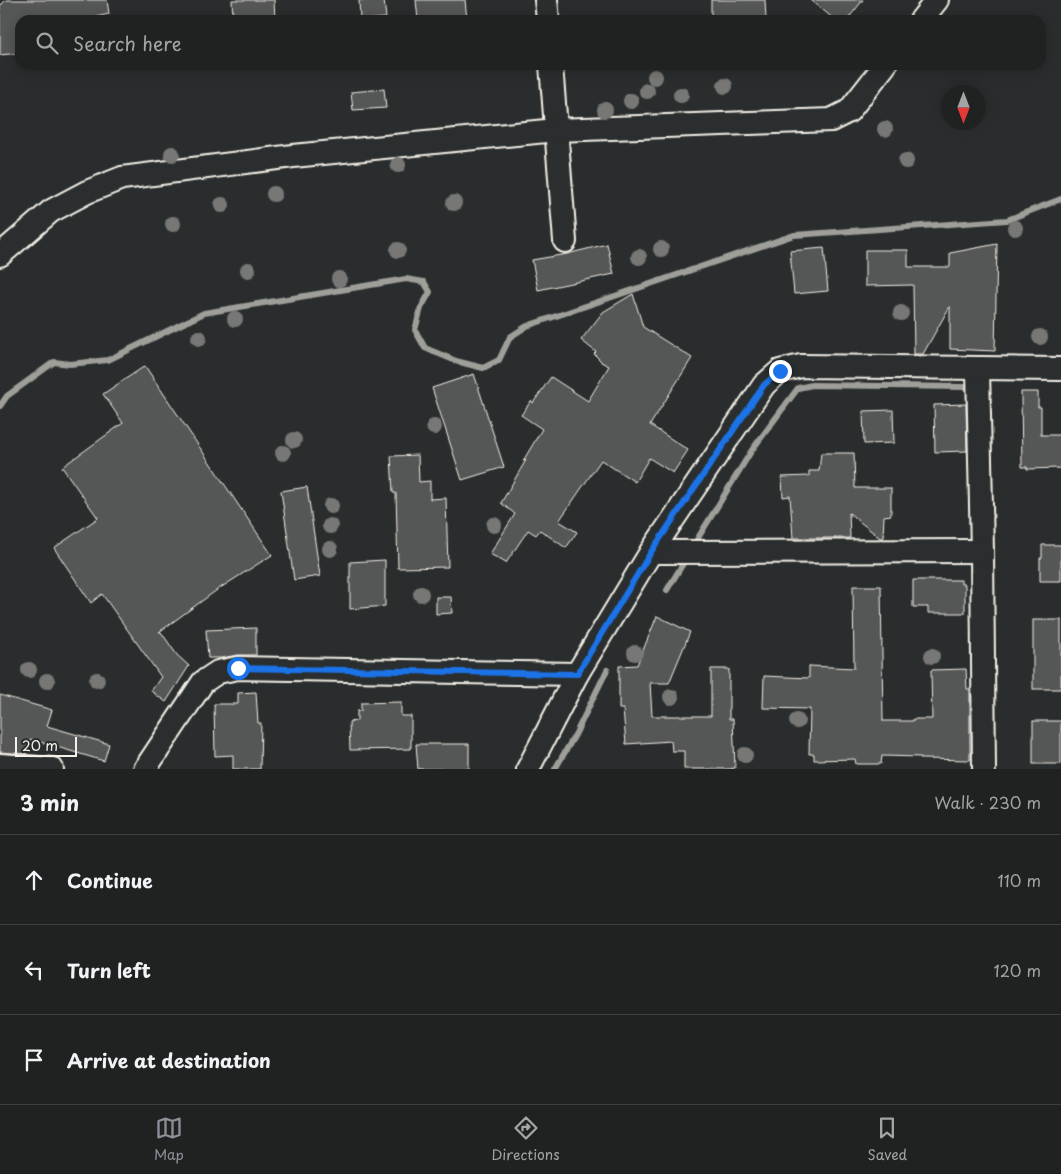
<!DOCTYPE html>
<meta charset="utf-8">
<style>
:root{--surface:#202222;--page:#282a2a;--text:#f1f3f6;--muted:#a2a4a5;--line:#3d3f40;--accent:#8c9099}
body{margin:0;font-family:"Playpen Sans",sans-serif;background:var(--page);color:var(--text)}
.compass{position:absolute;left:941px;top:85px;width:45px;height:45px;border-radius:50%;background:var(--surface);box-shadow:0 2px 12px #0003;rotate:180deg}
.scale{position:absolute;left:15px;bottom:12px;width:62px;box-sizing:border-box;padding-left:5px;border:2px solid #f4f1e8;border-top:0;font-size:14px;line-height:18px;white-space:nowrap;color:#f4f1e8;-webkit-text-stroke:4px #2a2d2e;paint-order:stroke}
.stop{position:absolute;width:15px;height:15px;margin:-11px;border:4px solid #1a73e8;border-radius:50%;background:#fff}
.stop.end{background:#1a73e8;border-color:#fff;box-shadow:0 1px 5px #0008}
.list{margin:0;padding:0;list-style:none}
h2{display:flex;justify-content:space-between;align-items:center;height:65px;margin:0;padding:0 20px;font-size:21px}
h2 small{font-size:16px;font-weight:400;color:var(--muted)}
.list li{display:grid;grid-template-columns:32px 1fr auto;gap:15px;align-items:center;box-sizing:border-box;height:90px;padding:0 20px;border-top:1px solid var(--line)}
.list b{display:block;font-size:19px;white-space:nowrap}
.list em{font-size:16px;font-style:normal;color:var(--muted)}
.icon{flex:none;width:28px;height:28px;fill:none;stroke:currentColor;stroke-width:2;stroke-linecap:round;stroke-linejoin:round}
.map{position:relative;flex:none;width:1061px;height:769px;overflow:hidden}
.search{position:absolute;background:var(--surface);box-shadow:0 2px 12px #0003;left:15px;right:15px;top:15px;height:55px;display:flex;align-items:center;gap:12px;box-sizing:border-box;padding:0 18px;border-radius:15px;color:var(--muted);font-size:19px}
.sheet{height:335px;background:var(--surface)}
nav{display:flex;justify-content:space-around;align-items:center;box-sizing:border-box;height:70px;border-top:1px solid var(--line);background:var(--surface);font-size:14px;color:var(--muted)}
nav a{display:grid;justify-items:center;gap:2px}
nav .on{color:var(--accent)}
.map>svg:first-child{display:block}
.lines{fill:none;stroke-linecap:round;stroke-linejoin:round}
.stream{stroke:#9f9f9a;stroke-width:6}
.building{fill:#555756;stroke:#f4f1e8}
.minor-casing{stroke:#f4f1e8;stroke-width:26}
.minor{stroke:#2a2d2e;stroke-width:22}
.tree{fill:#777875}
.route{stroke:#1a73e8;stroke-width:6}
</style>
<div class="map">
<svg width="1061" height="769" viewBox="0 0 1061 769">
<rect width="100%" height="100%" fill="#2a2d2e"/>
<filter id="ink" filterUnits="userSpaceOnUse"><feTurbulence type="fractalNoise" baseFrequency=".02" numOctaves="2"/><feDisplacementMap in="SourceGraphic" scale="10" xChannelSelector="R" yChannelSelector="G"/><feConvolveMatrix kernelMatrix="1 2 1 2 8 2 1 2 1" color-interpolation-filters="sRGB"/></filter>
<g filter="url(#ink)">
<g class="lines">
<g class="stream">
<polyline points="0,406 7,396 54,362 70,364 108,360 204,313 406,279 424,282 430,292 421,308 415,330 425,348 456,361 483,368 499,360 510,337 527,326 794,235 1007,220 1061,199"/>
<polyline points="693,546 752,450 798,388 812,385 964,387"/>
<polyline points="667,590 687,557"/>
<polyline points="555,769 575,735 607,670"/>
</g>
</g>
<g class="building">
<polygon points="6,0 107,0 109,14 82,20 20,20 20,53 0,55 0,6"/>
<polygon points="232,0 274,0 275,19 233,20"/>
<polygon points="359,0 384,0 386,18 360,20"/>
<polygon points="416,0 465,0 467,20 418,20"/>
<polygon points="711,0 765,0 766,20 711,20"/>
<polygon points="811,0 863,0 847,20 835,20"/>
<polygon points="384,89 386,108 353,110 351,92"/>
<polygon points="607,244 614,274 538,290 532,260 567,254"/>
<polygon points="997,244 995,351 950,349 950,306 923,354 914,354 913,285 865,286 865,250 908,250 908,267 950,267 950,253"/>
<polygon points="824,248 828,291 794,294 790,251"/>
<polygon points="633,294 643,327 692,358 650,425 688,450 673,473 649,458 635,482 601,460 559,521 577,532 566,548 540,530 536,535 528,530 506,563 490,554 515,514 501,503 526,460 523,461 542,429 521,415 531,401 533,403 551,377 588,401 609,366 601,362 601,361 594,354 596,352 581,340 603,312"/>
<polygon points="145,366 272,555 217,590 159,632 161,632 177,655 189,666 166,702 151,691 161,677 102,594 91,603 54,548 98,518 62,467 123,423 103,394"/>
<polygon points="474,374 504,467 462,480 432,388"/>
<polygon points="1021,392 1038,392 1038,407 1041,407 1041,435 1061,435 1061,468 1027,469 1027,467 1022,467"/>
<polygon points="966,404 967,451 935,452 934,405"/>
<polygon points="893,410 894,443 864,444 863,411"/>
<polygon points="821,453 854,453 855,488 891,488 891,515 884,516 883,538 880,538 849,513 850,538 793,538 790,496 783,497 782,477 809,476 809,471 819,471"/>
<polygon points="418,455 419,482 430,481 430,499 446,498 448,567 398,568 396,493 393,493 391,456"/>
<polygon points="307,487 320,576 294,580 281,491"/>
<polygon points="1042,545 1061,545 1061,581 1040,581 1040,558 1042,558"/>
<polygon points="385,560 385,606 350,609 350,562"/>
<polygon points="913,580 961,580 961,584 965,584 965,613 928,613 928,607 913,607"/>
<polygon points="853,586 881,586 883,721 913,721 913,719 932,719 931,670 966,669 967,689 970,689 970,760 921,759 921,757 882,756 881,764 856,764 855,759 814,760 814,754 809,754 810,709 763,708 764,676 809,678 809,666 854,668"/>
<polygon points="436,597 451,597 452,613 436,614"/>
<polygon points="657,616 690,632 669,683 650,683 652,716 711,716 711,669 729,669 729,719 733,719 735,768 729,769 684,769 684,751 672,751 671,741 626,744 623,709 619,709 619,666 637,665"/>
<rect x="1033" y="620" width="28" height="69"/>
<polygon points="256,628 256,655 238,655 221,658 208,658 206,630"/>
<polygon points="256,692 258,723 261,723 260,769 233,769 233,755 215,756 214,704 238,704 238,693"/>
<polygon points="0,695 52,710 47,726 109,744 104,761 30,739 26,754 0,752"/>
<polygon points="401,702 401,716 411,716 411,749 350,750 349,722 357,721 357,711 361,711 361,703"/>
<rect x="1033" y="721" width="28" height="43"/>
<polygon points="416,744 469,744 469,769 418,769"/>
</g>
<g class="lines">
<defs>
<g id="minor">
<polyline points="546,0 548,20"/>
<polyline points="921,20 937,0"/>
<polyline points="551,65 565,241"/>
<polyline points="0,255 51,211 87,192 122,178 293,156 556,130 831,120 849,111 885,65"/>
<polyline points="978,369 982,551 984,769"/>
<polyline points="651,552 982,551"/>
<polyline points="0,765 52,769"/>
<polyline points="145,769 203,682 218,672 238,668 577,674"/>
<polyline points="528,769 577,674 651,552 764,385 780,371 801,366 1061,369"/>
</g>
</defs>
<use href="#minor" class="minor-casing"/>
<use href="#minor" class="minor"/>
</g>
<g class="tree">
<circle cx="655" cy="77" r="8"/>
<circle cx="725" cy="86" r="8"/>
<circle cx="647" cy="91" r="8"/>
<circle cx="681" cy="95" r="8"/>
<circle cx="631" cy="101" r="8"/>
<circle cx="605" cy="110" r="8"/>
<circle cx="885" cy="129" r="8"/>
<circle cx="172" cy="154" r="8"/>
<circle cx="906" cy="161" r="8"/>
<circle cx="398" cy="165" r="8"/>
<circle cx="274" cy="194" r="8"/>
<circle cx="454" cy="203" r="8"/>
<circle cx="222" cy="205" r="8"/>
<circle cx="173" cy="224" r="8"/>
<circle cx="1015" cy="228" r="8"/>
<circle cx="661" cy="249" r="8"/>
<circle cx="398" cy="250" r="8"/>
<circle cx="639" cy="257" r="8"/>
<circle cx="248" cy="270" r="8"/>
<circle cx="339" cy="279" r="8"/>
<circle cx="901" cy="313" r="8"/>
<circle cx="235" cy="319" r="8"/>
<circle cx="1040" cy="337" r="8"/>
<circle cx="199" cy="338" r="8"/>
<circle cx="434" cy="427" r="8"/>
<circle cx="294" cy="440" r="8"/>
<circle cx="283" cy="453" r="8"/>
<circle cx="331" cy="506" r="8"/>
<circle cx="494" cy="525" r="8"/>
<circle cx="330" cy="526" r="8"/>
<circle cx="330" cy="549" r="8"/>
<circle cx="421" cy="594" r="8"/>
<circle cx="635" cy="653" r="8"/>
<circle cx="932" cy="656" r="8"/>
<circle cx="29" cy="670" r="8"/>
<circle cx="97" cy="680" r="8"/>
<circle cx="47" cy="681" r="8"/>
<circle cx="671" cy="697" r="8"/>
<circle cx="797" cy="721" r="8"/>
<circle cx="745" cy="755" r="8"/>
</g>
</g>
<g class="lines" filter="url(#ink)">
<polyline class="route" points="238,668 577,674 651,552 764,385 780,371"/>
</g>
</svg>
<svg class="compass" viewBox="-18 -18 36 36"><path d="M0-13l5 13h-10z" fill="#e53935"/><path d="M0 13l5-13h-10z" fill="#a2a4a5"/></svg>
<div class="scale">20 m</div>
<div class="stop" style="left:238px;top:668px"></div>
<div class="stop end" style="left:780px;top:371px"></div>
<div class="search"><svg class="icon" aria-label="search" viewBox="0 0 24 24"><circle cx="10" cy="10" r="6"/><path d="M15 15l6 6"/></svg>Search here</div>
</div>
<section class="sheet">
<h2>3 min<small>Walk · 230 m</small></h2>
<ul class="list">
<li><svg class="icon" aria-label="ahead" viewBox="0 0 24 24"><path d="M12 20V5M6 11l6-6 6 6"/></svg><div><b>Continue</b></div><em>110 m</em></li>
<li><svg class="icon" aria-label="left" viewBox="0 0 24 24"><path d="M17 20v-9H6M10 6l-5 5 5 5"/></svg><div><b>Turn left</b></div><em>120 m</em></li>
<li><svg class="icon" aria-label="arrive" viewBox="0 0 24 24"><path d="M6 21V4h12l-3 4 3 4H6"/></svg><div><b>Arrive at destination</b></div></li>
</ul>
</section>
<nav>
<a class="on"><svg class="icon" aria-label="map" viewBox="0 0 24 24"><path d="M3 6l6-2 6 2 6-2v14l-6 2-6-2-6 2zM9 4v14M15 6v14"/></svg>Map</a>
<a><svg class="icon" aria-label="directions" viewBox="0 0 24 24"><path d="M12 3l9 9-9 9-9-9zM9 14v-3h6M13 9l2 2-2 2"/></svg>Directions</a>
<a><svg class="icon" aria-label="saved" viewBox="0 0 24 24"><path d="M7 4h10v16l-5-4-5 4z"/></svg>Saved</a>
</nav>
